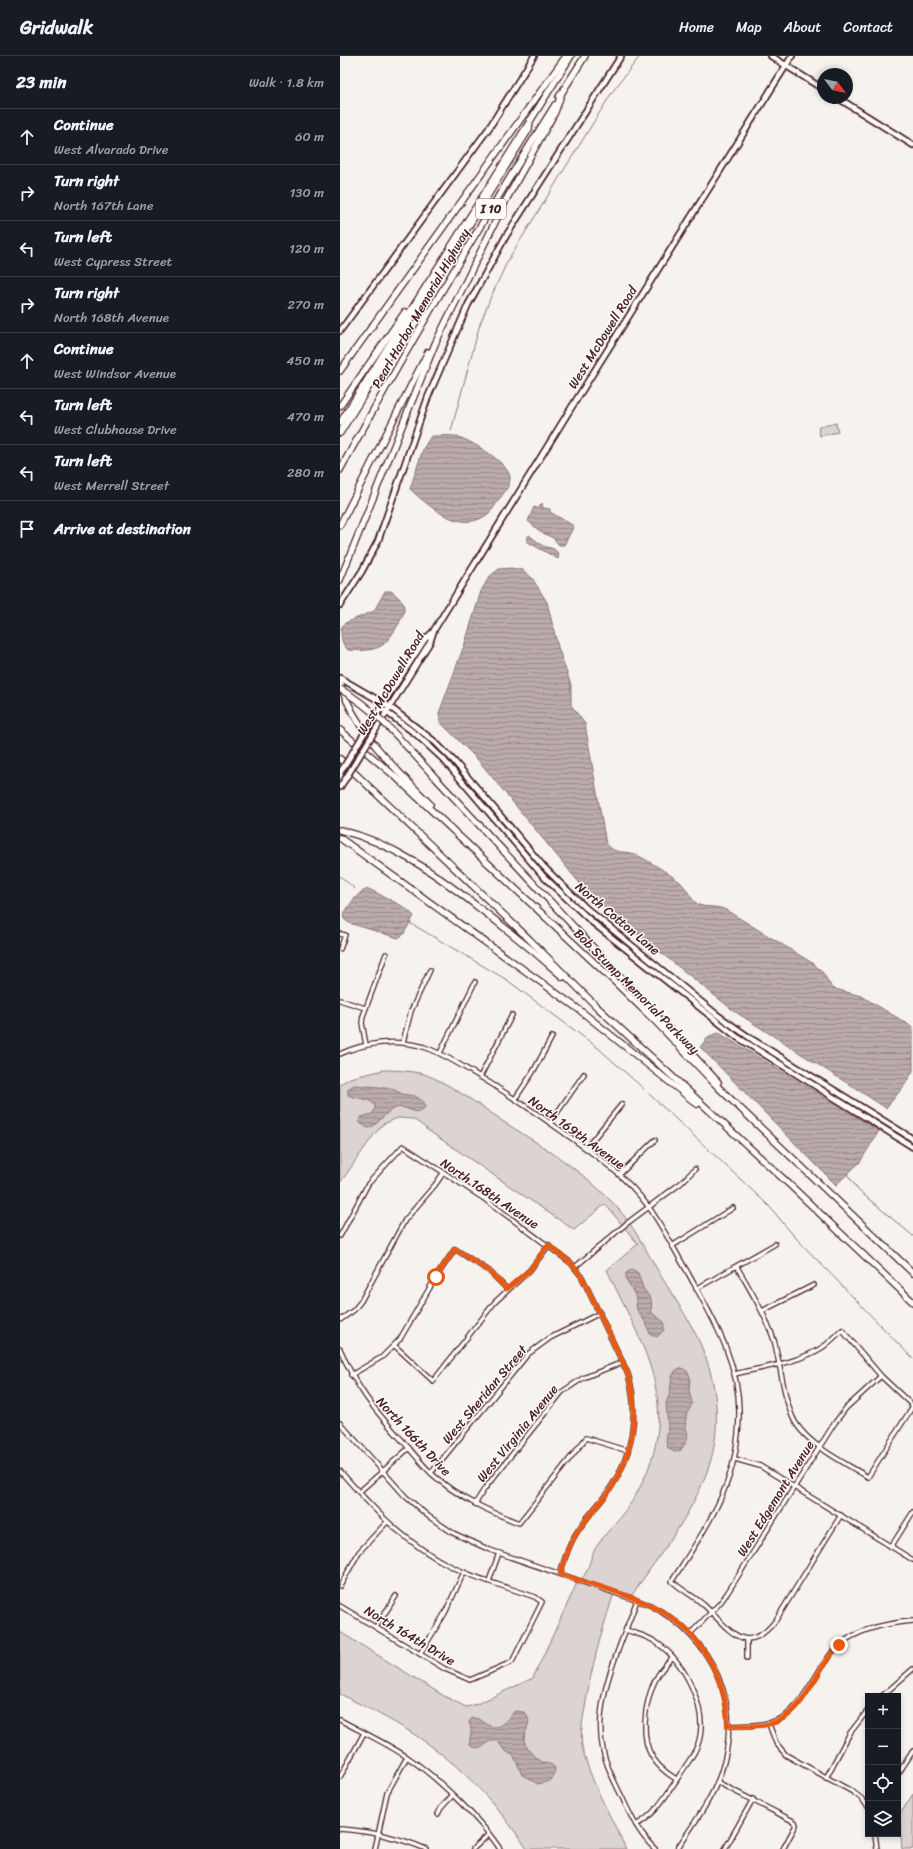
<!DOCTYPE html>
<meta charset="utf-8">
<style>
:root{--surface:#171b24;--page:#242831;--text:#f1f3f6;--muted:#9ea1a6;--line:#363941}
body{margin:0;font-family:Sriracha,sans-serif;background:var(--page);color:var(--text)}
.controls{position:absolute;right:12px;bottom:12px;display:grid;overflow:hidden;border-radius:0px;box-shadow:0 2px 6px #0003}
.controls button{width:36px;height:36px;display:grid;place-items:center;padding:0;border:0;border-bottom:1px solid var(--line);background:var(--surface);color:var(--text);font:20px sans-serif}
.compass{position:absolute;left:477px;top:12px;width:36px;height:36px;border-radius:50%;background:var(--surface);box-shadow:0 2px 6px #0003;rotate:122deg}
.stop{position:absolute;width:12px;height:12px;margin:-9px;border:3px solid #ea580c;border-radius:50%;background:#fff}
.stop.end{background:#ea580c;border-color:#fff;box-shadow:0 1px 4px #0008}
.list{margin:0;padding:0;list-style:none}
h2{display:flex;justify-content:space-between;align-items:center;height:52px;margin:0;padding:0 16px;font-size:17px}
h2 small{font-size:13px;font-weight:400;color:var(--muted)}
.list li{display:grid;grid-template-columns:26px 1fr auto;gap:12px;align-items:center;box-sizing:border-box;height:56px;padding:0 16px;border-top:1px solid var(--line)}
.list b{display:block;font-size:15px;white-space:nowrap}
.list p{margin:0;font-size:13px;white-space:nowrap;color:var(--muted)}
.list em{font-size:13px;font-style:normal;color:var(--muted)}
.icon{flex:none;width:22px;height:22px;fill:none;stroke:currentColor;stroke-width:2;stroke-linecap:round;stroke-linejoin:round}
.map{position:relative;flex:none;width:573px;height:1793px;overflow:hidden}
header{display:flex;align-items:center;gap:24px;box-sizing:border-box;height:56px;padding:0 20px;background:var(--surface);border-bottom:1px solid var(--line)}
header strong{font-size:19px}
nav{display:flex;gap:22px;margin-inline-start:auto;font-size:14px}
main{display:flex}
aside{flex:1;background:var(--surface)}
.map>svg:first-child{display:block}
.green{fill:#dcd4d2;stroke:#937a7e}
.water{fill:url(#water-rules);stroke:#8e7378}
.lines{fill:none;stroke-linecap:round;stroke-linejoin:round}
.stream{stroke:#8e7378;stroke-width:1}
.minor-casing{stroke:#4a1f2b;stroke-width:6}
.major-casing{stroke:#4a1f2b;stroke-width:8}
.highway-casing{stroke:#4a1f2b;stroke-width:8}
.minor{stroke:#fdfcf7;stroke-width:3.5}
.major{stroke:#fdfcf7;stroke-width:4.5}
.highway{stroke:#fdfcf7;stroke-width:5.5}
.major-bridge-casing{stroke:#4a1f2b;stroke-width:8;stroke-linecap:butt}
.highway-bridge-casing{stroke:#4a1f2b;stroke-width:8;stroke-linecap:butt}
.major-bridge{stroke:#fdfcf7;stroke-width:4.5}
.highway-bridge{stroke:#fdfcf7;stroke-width:5.5}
.route{stroke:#ea580c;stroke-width:5}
.labels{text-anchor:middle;stroke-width:3;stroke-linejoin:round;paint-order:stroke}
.shield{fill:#fdfcf7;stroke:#806168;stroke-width:1}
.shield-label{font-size:12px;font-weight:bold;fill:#4a1f2b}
.street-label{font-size:13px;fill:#4a1f2b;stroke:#fdfcf7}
</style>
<header>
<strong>Gridwalk</strong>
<nav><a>Home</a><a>Map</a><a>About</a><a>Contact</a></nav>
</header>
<main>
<aside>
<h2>23 min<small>Walk · 1.8 km</small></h2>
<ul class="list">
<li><svg class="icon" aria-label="ahead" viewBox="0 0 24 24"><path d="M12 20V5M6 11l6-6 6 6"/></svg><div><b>Continue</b><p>West Alvarado Drive</p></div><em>60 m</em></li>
<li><svg class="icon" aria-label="right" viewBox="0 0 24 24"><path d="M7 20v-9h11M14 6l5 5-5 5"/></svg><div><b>Turn right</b><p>North 167th Lane</p></div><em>130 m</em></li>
<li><svg class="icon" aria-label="left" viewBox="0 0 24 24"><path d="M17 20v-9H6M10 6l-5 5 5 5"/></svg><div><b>Turn left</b><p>West Cypress Street</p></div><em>120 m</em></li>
<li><svg class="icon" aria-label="right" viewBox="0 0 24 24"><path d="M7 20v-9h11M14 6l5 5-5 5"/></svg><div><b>Turn right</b><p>North 168th Avenue</p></div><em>270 m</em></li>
<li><svg class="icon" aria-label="ahead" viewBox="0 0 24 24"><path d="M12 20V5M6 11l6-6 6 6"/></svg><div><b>Continue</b><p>West Windsor Avenue</p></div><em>450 m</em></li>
<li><svg class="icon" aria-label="left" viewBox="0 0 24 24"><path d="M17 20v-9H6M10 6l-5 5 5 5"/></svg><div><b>Turn left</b><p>West Clubhouse Drive</p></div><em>470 m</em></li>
<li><svg class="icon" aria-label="left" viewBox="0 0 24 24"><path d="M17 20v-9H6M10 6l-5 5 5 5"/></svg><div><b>Turn left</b><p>West Merrell Street</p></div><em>280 m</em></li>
<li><svg class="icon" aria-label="arrive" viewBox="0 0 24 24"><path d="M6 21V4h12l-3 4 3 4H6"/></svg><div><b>Arrive at destination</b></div></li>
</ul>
</aside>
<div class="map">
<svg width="573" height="1793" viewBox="0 0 573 1793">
<defs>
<pattern id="water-rules" width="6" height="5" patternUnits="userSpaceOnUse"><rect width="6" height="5" fill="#bbabac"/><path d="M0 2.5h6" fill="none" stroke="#9a8b8c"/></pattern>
</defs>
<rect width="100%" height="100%" fill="#f6f3ef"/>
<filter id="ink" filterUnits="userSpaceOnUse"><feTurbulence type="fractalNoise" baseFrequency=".025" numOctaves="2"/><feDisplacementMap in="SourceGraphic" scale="8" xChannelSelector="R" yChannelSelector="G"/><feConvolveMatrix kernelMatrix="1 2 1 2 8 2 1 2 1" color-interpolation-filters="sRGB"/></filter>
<g filter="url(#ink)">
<g class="green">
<polygon points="496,367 498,376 480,380 478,371"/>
<path d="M44,1014C57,1014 71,1015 84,1018C105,1025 139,1049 159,1062V1063C196,1086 236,1110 267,1141C291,1163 305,1193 321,1220C336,1245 354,1270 364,1297C378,1332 381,1374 369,1410C353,1458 320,1498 292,1539L275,1534C262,1574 251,1611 245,1652C242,1667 239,1684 244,1698C253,1731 272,1762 286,1793H187C161,1753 126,1715 87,1687C60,1668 30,1653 0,1638V1576L104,1640L126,1651L137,1648L193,1622L237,1527C248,1520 249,1505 255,1493C258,1488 262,1483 266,1478C277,1464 290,1451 298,1435C344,1349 303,1291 267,1214L298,1188L265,1148L234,1174L86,1073V1072L73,1063L58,1062L43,1068L33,1080L0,1127V1028L10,1022Z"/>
<polygon points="573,1738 573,1793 562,1793 559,1760"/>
</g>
<g class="water">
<path d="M91,380C99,380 107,379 115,380C129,383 168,406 170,421C171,429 163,438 158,445C155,449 153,454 149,457C123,480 89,451 70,433L83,393Z"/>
<polygon points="202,447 203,452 210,453 210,456 234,470 224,489 219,489 213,482 201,476 188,465 194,451 200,453 201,451 199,451"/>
<polygon points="189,479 203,490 214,493 219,498 218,503 186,485"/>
<path d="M171,512L183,514L192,522L207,546L218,591L231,629V649L245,668L266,788C277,799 281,794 294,798C305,802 329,818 339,825C347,831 350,844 359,849C367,852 375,849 386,854L474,908L483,917L492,932L521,940L573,971V1015L564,1030L546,1052L394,955L251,841L138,704L100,666L99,657L125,587L141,535L149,521L159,513Z"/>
<path d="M45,535H51C56,539 63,544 64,551C66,559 49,586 41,590C33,595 17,595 8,594C1,588 1,580 1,572L5,567L34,555Z"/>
<path d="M29,833L64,851L74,860L63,879L58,882L9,867L4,863L3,859C10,849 17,835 29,833Z"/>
<polygon points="379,977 539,1075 520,1106 496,1129 360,991 369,980"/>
<path d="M14,1029L51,1032L62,1038L75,1040L84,1046L85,1051C77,1063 67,1048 56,1052C45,1055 36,1072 28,1072L20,1067L19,1065L21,1061L32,1058C44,1043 16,1043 8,1039V1033Z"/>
<polygon points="292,1213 298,1217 303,1232 311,1243 312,1257 324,1266 324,1274 317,1281 310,1278 306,1267 297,1254 295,1239 286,1223 286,1217"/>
<path d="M341,1312L347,1315L350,1320L349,1334L352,1347C351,1353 346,1356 346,1362C343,1378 355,1375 340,1395L334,1396L328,1392L326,1386L328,1371L326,1347L330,1337L332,1320L336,1314Z"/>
<path d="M175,1655L184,1656C194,1666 185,1672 184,1683C185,1692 193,1700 201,1705C206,1709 211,1706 215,1712L214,1721L210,1725L198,1728L182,1719L174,1700L164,1694L158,1685H150L141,1692C123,1692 132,1682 131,1673C131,1670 129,1668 129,1666L132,1662C144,1661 148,1676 161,1669C167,1665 170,1659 175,1655Z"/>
</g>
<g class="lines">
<g class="stream">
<polyline points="111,375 140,268 150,243 168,204 273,35 300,0"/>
<polyline points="0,820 15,833"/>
<polyline points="70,867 167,924 257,991 304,1033"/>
<polyline points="309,1038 429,1150 454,1180 573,1303"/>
<polyline points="507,1118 518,1134 573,1180"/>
</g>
<defs>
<g id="minor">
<polyline points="0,878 5,879 0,893"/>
<polyline points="0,944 25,952"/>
<polyline points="63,986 71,955 90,914"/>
<polyline points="26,989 22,967 23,960 46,898"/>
<polyline points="100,997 135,926"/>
<path d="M0,998C26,986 56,983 84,991C105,998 123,1011 142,1022C170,1039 196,1057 223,1076C254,1098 285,1119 308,1150C323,1171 335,1195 348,1217C372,1261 400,1306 399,1358C399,1427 367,1470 332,1525C341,1534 354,1540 364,1549C389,1573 406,1603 436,1564L501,1459"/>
<polyline points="140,1021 172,959"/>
<polyline points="175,1043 193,1016 212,981"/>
<polyline points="210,1067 244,1018"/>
<polyline points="246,1092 282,1048"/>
<polyline points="280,1118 315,1084"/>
<path d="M0,1180L28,1128L63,1090L146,1144L231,1207L242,1221L288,1318C300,1358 292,1403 267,1437C256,1452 243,1465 234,1481C227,1493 224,1506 220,1518"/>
<polyline points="332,1190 393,1152"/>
<polyline points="235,1211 286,1168 341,1127 355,1113"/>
<polyline points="356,1233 435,1188"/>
<polyline points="422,1255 474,1229"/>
<polyline points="0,1264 14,1254 21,1245 65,1164 95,1129 104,1116"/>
<polyline points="55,1290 93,1325 155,1246 190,1214 209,1189"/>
<path d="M0,1293C16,1331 32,1351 59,1381C70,1393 80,1406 92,1418C117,1441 148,1455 179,1467L246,1382L288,1395"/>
<path d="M395,1318C424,1311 458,1307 483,1291C490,1286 496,1280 502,1274L541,1320L573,1350L528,1421C505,1407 472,1391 457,1369C445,1353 440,1306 434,1284C425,1258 411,1235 397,1211"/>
<polyline points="11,1319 42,1301 60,1283 96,1221 115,1193 149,1215 167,1233"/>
<path d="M0,1367L65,1440L88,1460L113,1477L150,1494L310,1549C373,1583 405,1649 380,1719C371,1745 352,1770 337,1793"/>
<polyline points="395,1403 420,1410 573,1504"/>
<path d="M0,1415C28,1447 56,1478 94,1501C125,1520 161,1529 195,1541L202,1546L172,1606L130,1624L105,1613L0,1550"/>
<polyline points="91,1417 188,1298 210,1282 260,1257"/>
<polyline points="19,1436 69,1392"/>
<polyline points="135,1448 145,1432 222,1336 243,1322 283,1306"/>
<polyline points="551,1491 573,1456"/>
<polyline points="149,1525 159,1497"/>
<polyline points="0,1530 19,1496 47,1466"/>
<path d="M297,1544C281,1590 252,1644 263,1694C266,1710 274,1725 281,1739C291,1760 298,1777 315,1793"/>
<polyline points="36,1571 56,1540"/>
<path d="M286,1574C297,1578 308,1580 317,1587C344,1605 368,1652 359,1685C355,1700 343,1712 336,1725C324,1742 315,1759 296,1769"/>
<polyline points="350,1578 380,1547 388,1536 494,1368 506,1352 541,1320"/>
<polyline points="80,1598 105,1557 124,1516"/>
<path d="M333,1601C316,1617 310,1632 306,1655C302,1687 308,1706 336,1723"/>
<polyline points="407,1602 407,1583"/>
<polyline points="542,1640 573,1613"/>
<path d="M0,1664C22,1676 46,1687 67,1701C96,1720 141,1764 160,1793"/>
<polyline points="429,1668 436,1687 446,1699 513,1736 522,1743 528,1751"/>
<path d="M389,1670C446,1669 449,1664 478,1617C484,1607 490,1597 498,1590C517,1573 549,1567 573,1565"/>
<polyline points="558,1718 573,1695"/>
<polyline points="0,1721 24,1677"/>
<polyline points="486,1722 510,1677 528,1654"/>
<polyline points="377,1726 455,1766 456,1769 443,1793"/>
<polyline points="98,1758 101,1752 112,1740"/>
<path d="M0,1773C30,1775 58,1781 86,1793"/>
<polyline points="535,1778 537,1793"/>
<polyline points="35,1793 47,1737 67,1701"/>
<polyline points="133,1793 149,1778"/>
<polyline points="385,1793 413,1743"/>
</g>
<g id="major">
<polyline points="431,0 483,33"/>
<polyline points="498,42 573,89"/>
<polyline points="0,275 149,72 194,0"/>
<polyline points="0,549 22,515 38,485 88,341 128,249 166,180 281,0"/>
<polyline points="0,622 50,651 95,686 114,705 203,810 224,831 246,852 376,958 413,984 573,1083"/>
<polyline points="41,652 77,679 103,703 204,821 252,866 397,981 573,1091"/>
<polyline points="30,668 85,583 93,576"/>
<polyline points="36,673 90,586 94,574 228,357 452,0"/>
<polyline points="0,731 6,722"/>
</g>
<g id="highway">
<polyline points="219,41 245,0"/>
<polyline points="0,315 226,0"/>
<polyline points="0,350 65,256"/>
<polyline points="0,367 231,0"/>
<polyline points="0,377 189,73 190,64"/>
<path d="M0,414C68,290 140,168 215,49"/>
<polyline points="0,469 88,296"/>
<polyline points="0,524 95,288 166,144 215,56 221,39"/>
<path d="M0,627C15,676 56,713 90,748"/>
<polyline points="0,674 57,722 275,926 317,967 379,1032 573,1217"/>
<polyline points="0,703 189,883 257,951 450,1129 573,1246"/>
<polyline points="91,717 378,1026"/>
<path d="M0,774C53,787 96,818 138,851C167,873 196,897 223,921"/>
<polyline points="0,782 237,952 357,1048"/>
</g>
</defs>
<use href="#minor" class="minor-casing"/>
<use href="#major" class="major-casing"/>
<use href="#highway" class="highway-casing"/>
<use href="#minor" class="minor"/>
<use href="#major" class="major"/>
<use href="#highway" class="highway"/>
<defs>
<g id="major-bridge">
<polyline points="0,717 30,668"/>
<polyline points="6,722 36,673"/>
</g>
<path id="highway-bridge" d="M0,633C36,653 63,687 91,717"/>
</defs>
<use href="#major-bridge" class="major-bridge-casing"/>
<use href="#highway-bridge" class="highway-bridge-casing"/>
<use href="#major-bridge" class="major-bridge"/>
<use href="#highway-bridge" class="highway-bridge"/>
</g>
</g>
<g class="lines" filter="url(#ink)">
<path class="route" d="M96,1221L115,1193L149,1215L167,1233L190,1214L208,1189L231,1207L242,1221L286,1313C302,1354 292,1403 267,1438C256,1452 243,1466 234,1481C227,1493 224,1506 220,1518C249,1528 281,1536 309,1549C357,1570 386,1618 388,1670C402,1670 416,1671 429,1668C466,1660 474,1613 499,1589"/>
</g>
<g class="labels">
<rect class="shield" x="136" y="143" width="30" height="20" rx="3"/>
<g class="shield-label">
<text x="151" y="157">I 10</text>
</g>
<g class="street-label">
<text transform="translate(80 252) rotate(-60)" y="5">Pearl Harbor Memorial Highway</text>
<text transform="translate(262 281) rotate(-58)" y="5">West McDowell Road</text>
<text transform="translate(50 627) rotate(-59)" y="5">West McDowell Road</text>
<text transform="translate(278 862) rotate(40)" y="5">North Cotton Lane</text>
<text transform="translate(297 935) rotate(45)" y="5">Bob Stump Memorial Parkway</text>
<text transform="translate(237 1076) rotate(36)" y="5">North 169th Avenue</text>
<text transform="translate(150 1137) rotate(34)" y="5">North 168th Avenue</text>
<text transform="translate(144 1338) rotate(-50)" y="5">West Sheridan Street</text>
<text transform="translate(177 1377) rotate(-51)" y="5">West Virginia Avenue</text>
<text transform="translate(74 1380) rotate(47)" y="5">North 166th Drive</text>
<text transform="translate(435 1442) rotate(-58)" y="5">West Edgemont Avenue</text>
<text transform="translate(70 1579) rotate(31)" y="5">North 164th Drive</text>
</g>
</g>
</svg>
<div class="controls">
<button>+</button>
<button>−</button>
<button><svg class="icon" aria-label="locate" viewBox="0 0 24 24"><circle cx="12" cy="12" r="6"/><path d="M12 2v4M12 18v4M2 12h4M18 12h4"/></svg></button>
<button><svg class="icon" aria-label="layers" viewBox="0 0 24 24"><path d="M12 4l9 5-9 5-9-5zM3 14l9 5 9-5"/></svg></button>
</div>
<svg class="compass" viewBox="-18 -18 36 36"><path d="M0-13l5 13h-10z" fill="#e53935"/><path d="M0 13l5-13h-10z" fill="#9ea1a6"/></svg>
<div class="stop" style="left:96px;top:1221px"></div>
<div class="stop end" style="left:499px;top:1589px"></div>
</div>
</main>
